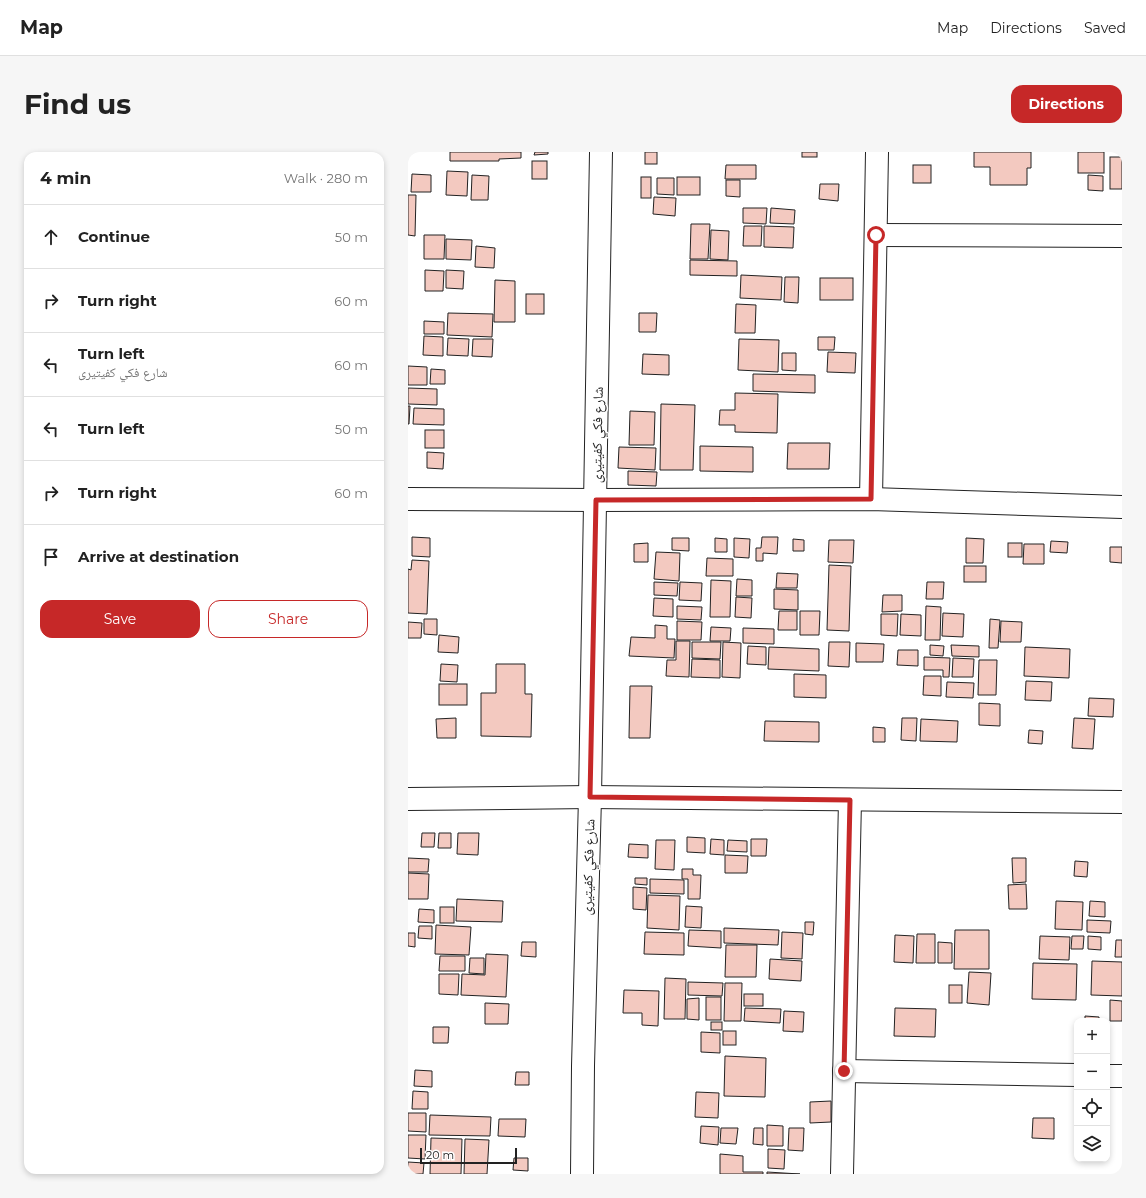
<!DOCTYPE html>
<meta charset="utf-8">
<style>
:root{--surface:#fff;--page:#f6f6f6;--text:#222;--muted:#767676;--line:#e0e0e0;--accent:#c62828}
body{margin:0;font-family:Montserrat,"Noto Naskh Arabic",sans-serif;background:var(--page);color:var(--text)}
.controls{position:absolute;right:12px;bottom:12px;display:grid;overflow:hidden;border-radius:8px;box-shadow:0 2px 6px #0003}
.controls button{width:36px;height:36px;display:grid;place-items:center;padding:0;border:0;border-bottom:1px solid var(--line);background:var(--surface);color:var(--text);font:20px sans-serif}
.scale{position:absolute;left:12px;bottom:10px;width:97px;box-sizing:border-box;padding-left:4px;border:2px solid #222;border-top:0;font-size:11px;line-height:14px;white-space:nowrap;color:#222;-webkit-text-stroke:3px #fff;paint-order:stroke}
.stop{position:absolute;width:12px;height:12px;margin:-9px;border:3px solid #c62828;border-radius:50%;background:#fff}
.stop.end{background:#c62828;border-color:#fff;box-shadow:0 1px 4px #0008}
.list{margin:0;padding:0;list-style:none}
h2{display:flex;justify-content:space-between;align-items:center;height:52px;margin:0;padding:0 16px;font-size:17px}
h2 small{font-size:13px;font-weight:400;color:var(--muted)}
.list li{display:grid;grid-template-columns:26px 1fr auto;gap:12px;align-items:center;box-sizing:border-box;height:64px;padding:0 16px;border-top:1px solid var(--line)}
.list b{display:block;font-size:15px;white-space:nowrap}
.list p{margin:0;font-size:13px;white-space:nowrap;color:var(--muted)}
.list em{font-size:13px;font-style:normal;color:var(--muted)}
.actions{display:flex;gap:8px;padding:12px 16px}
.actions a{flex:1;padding:9px 0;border:1px solid var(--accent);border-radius:12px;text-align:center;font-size:14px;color:var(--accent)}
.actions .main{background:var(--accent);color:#fff}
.icon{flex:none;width:22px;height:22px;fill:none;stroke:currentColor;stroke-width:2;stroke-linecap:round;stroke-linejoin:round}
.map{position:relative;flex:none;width:714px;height:1022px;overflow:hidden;border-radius:12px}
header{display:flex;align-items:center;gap:24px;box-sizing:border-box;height:56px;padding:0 20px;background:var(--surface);border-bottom:1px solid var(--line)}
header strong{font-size:19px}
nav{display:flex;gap:22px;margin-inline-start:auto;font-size:14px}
.intro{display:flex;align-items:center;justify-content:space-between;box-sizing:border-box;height:96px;padding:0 24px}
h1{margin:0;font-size:28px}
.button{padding:10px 18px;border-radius:12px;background:var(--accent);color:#fff;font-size:14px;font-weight:700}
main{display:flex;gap:24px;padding:0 24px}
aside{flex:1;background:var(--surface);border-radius:12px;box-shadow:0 2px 6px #0003}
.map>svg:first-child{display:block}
.building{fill:#f3c9c0;stroke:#222}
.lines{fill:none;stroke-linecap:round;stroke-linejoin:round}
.street-casing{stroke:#222;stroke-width:24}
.street{stroke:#fff;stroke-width:22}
.route{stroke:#c62828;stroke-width:5}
.labels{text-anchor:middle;stroke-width:3;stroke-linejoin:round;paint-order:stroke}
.street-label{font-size:14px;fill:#222;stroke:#fff}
</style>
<header>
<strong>Map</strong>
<nav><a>Map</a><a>Directions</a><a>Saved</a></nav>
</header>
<div class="intro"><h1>Find us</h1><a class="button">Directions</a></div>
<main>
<aside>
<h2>4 min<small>Walk · 280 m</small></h2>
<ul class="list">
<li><svg class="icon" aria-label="ahead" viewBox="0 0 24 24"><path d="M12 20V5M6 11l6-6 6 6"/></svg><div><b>Continue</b></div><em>50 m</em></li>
<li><svg class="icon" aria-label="right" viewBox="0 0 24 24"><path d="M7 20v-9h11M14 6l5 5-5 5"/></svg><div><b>Turn right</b></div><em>60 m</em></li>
<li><svg class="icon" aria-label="left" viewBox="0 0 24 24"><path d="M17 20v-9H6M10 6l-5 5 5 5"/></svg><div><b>Turn left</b><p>شارع فكي كفيتيرى</p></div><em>60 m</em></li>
<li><svg class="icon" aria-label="left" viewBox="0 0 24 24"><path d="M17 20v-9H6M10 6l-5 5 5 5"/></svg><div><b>Turn left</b></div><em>50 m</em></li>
<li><svg class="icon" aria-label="right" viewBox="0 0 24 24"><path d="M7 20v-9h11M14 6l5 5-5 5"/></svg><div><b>Turn right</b></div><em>60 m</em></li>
<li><svg class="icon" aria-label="arrive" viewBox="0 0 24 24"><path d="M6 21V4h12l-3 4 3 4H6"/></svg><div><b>Arrive at destination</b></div></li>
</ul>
<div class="actions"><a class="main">Save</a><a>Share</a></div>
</aside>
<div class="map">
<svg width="714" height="1022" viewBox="0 0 714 1022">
<rect width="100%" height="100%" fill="#fff"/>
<g class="building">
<polygon points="42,0 113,0 113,6 91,7 91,9 42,9"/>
<polygon points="127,0 140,0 140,2 126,3"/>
<rect x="237" y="0" width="12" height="12"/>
<rect x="394" y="0" width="15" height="5"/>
<polygon points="566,0 623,0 623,16 619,16 619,33 582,33 582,15 566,15"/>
<rect x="670" y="0" width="26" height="21"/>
<rect x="702" y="5" width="12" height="32"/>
<rect x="124" y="9" width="15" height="18"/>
<polygon points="318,13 348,13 348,27 317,27"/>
<rect x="505" y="13" width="18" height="18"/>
<polygon points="39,19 60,20 59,44 38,43"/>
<polygon points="4,22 23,23 23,40 3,40"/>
<polygon points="64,23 81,24 80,48 63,48"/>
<polygon points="680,23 695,24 695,39 680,38"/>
<rect x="233" y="25" width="10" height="21"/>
<rect x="269" y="25" width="23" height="18"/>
<polygon points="249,26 266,26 266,43 249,42"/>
<polygon points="318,28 332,28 332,45 318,44"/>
<polygon points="412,32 431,32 430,49 411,47"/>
<polygon points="0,43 8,43 7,84 0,83"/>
<polygon points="246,45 268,46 267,64 245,62"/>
<polygon points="335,56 359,56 358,72 335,71"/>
<polygon points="363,56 387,58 386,72 362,71"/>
<polygon points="283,72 302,72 300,107 282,107"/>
<polygon points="336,74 354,74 353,94 335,94"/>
<polygon points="356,74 386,75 385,96 356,95"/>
<polygon points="303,78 321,79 320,108 302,107"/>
<polygon points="16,83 37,83 36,107 16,107"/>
<polygon points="38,87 64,88 63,108 38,107"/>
<polygon points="68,94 87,96 86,116 67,115"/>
<polygon points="282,108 329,109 329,124 282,123"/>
<polygon points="17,118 36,119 35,139 17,139"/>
<polygon points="38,118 56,119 55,137 38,136"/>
<polygon points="333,123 374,125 373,148 332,146"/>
<polygon points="377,125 391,125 390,151 376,150"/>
<rect x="412" y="126" width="33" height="22"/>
<polygon points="87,128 107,129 107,170 86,170"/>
<rect x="118" y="142" width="18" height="20"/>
<polygon points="328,152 348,153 347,181 327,181"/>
<polygon points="40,161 85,162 84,185 39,183"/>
<polygon points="231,161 249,161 248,180 231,180"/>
<polygon points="16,169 36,170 36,182 16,182"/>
<polygon points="16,184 35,185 35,204 15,203"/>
<polygon points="410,185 427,185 426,198 410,198"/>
<polygon points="40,186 61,187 60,204 39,203"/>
<polygon points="65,187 85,187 84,205 64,204"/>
<polygon points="331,187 371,188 370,220 330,218"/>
<polygon points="420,200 448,201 447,221 419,220"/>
<polygon points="374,201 388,201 388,219 374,218"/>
<polygon points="235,202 261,203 261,223 234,222"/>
<polygon points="0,214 19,215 19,233 0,233"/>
<polygon points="23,217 37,218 37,232 22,232"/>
<polygon points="345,222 407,223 407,241 345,239"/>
<polygon points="0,236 29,237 29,253 0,252"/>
<polygon points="327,241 370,242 369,281 327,280 327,273 311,273 312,258 327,258"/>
<polygon points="253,252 287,253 285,318 252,318"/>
<polygon points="0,254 2,254 1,272 0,272"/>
<polygon points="6,256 36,257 36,273 5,272"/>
<polygon points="222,259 247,260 246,293 221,293"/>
<rect x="17" y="278" width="19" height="18"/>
<polygon points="380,291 422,291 421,317 379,317"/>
<polygon points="292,294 345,295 345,320 292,319"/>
<polygon points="211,295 248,296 247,318 210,316"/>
<polygon points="19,300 36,301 35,317 19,316"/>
<polygon points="220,319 249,320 248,334 220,333"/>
<polygon points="4,385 22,386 22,405 4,404"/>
<polygon points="354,385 370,385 369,402 355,401 355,409 348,409 348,396 353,396"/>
<polygon points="264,386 281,386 281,399 264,398"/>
<polygon points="307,386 319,387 319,400 307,400"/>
<polygon points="326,386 342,387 341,406 326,405"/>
<polygon points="558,386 576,387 575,411 558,411"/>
<polygon points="385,387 396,388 396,399 385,399"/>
<polygon points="421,388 446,388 445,411 420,410"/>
<polygon points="643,389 660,390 659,401 642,400"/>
<polygon points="240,391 240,410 226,410 226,392"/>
<rect x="600" y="391" width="14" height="14"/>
<polygon points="616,392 636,392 636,412 615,412"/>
<polygon points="702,395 714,395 714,411 702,410"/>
<polygon points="248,400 272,401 271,429 246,427"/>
<polygon points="299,406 325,407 325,424 298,424"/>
<polygon points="4,408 21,409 19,462 0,461 0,417 3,418"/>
<polygon points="421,413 443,414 441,479 419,478"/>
<rect x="556" y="414" width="22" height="16"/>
<polygon points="369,421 390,422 389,436 368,436"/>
<polygon points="329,427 344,428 344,444 328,444"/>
<polygon points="303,428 323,429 322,465 302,465"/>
<polygon points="246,430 270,431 269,444 246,443"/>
<polygon points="272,430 294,431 293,449 271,448"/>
<polygon points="519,430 536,430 535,447 518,447"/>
<polygon points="366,437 390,438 390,458 366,457"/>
<polygon points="475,443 494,443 494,459 474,460"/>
<polygon points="328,445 344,446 343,466 327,465"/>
<polygon points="246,446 265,447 265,465 245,464"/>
<polygon points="269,454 294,455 293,468 269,467"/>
<polygon points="518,454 533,455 532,488 517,488"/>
<polygon points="371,459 389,459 389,478 370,478"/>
<polygon points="392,459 412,459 411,483 392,483"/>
<polygon points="535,461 556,462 555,485 534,484"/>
<polygon points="473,462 490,462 489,484 473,483"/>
<polygon points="493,462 513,463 513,484 492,483"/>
<polygon points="16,467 29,467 29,483 16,482"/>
<polygon points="582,467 592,468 590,496 581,496"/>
<polygon points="269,469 294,470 293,488 269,488"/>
<polygon points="593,469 614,470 613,490 592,490"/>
<polygon points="0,470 14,471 13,486 0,486"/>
<polygon points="247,473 259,474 259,487 267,487 266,506 221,504 223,485 247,486"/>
<polygon points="303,475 323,476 322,489 302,489"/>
<polygon points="335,476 366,477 366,492 335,491"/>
<polygon points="31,483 51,485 50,501 30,500"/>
<polygon points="268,489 282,489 281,525 258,524 259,508 268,508"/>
<polygon points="284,490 313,490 312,507 284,506"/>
<polygon points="315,490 333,491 332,526 314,525"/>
<polygon points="421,490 442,490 441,515 420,514"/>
<polygon points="448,491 476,492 475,510 448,510"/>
<polygon points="522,493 536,494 535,504 522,503"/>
<polygon points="543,493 571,494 571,505 544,504"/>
<polygon points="340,494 358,495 358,513 339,512"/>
<polygon points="361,495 411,497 411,519 360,517"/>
<polygon points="617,495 662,497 661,526 616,524"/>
<polygon points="490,498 510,498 510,514 489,513"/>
<polygon points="516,505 542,506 541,525 535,525 535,518 516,518"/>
<polygon points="545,506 566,507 565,525 544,525"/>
<polygon points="284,507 312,508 312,526 283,525"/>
<polygon points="571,508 589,508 588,543 570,543"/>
<polygon points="33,512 50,513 49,530 32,529"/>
<polygon points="88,512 117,512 117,542 124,542 123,585 73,584 73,541 88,541"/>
<polygon points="386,522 418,523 418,546 386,545"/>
<polygon points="516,524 533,524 533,544 515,543"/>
<polygon points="618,529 644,530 643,549 617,548"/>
<polygon points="539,530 566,531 565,546 538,545"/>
<rect x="31" y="532" width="28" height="21"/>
<polygon points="222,534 244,534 242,586 221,586"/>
<polygon points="681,546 706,547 705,565 680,564"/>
<polygon points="571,551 592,552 592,574 571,573"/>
<polygon points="48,566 48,586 29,586 28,567"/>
<polygon points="494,566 509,566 508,589 493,588"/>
<polygon points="666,566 687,567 685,597 664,596"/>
<polygon points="513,567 550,569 549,590 512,589"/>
<polygon points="357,569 411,570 411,590 356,589"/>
<polygon points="465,575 477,576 477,590 465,590"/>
<polygon points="621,578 635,579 634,592 620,591"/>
<polygon points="14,681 27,681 26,695 13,695"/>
<polygon points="31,681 43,681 43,696 30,696"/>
<polygon points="50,681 71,681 70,703 49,702"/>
<polygon points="279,685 297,686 297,701 279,700"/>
<polygon points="303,687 316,688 316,703 302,702"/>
<polygon points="343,687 359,687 358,704 343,704"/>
<polygon points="248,688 267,688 266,718 247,717"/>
<polygon points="320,688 339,689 339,700 319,699"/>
<polygon points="221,692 240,693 240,706 220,705"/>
<polygon points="317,703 340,704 339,721 317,721"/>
<polygon points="0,706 21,707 20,720 0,720"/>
<polygon points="604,706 618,706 618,730 605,731"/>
<polygon points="667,709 680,710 679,725 666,724"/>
<polygon points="274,717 285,717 285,723 293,723 292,747 280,747 280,727 274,727"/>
<polygon points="0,721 21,722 20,747 0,747"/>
<polygon points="227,726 239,726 239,733 227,732"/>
<polygon points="242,727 276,728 276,742 242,741"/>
<polygon points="618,732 619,757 601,757 600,733"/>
<polygon points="225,735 239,736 238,758 225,757"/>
<polygon points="240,743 272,744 271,778 239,776"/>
<polygon points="49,747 95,749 94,770 48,769"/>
<polygon points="648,749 675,750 674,778 647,777"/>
<polygon points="682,749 697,750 697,765 681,764"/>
<polygon points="278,754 294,755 293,776 277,775"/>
<rect x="32" y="755" width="14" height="16"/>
<polygon points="11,757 26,758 26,771 10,770"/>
<polygon points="679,768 703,769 702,781 679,780"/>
<polygon points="397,770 406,770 405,783 397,782"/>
<polygon points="28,773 63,775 61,803 27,802"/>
<polygon points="11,774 24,774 24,787 10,786"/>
<polygon points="316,776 371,778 370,793 316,791"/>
<polygon points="281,778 313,779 313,796 280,794"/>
<polygon points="547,778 581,778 581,817 546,817"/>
<polygon points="237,780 276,781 276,803 236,802"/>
<polygon points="374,780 395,781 394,807 373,806"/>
<polygon points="0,781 7,781 7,795 0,794"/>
<polygon points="509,782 527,782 527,811 508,811"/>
<polygon points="487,783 506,784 505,811 486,810"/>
<polygon points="632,784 662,785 661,808 631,807"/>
<polygon points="664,784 676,784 675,797 663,797"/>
<polygon points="680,784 693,785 693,798 680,797"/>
<polygon points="708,788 714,788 714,805 707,805"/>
<polygon points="114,790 128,790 128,805 113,804"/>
<polygon points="530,790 544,791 544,811 530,811"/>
<polygon points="318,793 349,793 348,825 317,825"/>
<polygon points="78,802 100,803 98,845 53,843 54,822 77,823"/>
<polygon points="32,804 57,804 57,819 31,819"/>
<polygon points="62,806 76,806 76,822 61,821"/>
<polygon points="362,807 394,809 393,829 361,827"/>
<polygon points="684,809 714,810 714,844 683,843"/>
<polygon points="625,811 669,812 668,848 624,847"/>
<polygon points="561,820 583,821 581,853 559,851"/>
<polygon points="31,822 51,822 50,843 31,842"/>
<polygon points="257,826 278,827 277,867 256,867"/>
<polygon points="280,830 315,831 314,844 280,843"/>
<polygon points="317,831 334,831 333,869 316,869"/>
<rect x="541" y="833" width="13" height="18"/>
<polygon points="216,838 251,839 250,874 234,873 234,861 215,861"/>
<rect x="336" y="842" width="19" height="12"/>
<rect x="298" y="845" width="15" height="23"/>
<polygon points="291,846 291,868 279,867 279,847"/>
<polygon points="702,848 714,849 714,869 702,869"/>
<polygon points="77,851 101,852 100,872 77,872"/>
<polygon points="337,856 373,857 372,871 336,869"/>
<polygon points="487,856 528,857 527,885 486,884"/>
<polygon points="376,859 396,860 395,880 375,879"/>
<polygon points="677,864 691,865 691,869 677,869"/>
<rect x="303" y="870" width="11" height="8"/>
<polygon points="25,875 41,875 40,891 25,891"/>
<rect x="315" y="879" width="13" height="14"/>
<polygon points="293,880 312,881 312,901 293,900"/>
<polygon points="317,904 358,906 357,945 316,944"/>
<polygon points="7,918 24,919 24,935 6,934"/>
<polygon points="108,920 121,920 121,933 107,933"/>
<polygon points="5,939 20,940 20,957 4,957"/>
<polygon points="288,940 311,941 310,966 287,965"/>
<polygon points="423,949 423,970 402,971 402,950"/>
<polygon points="0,961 18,961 18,980 0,979"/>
<polygon points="22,963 83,965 82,984 21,983"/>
<polygon points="625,966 646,966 646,987 624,986"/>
<polygon points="91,967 118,967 117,985 90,984"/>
<polygon points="359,973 375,974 375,994 359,994"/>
<polygon points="293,974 311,975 310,993 292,991"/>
<polygon points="313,976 330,976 328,992 312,991"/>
<polygon points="346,976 355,976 355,993 345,992"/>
<polygon points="381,976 396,976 395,999 380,998"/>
<polygon points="0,983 18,983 17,1007 0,1006"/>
<polygon points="23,986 54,987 53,1022 22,1022"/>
<polygon points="57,987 81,988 79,1022 56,1022"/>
<polygon points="360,997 377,998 376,1017 360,1016"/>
<polygon points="312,1002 335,1004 335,1020 355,1020 355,1022 312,1022"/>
<polygon points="106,1006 120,1006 120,1019 105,1018"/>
<polygon points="0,1010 16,1011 15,1022 0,1022"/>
<polygon points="359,1020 392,1022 359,1022"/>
</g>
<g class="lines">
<defs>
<g id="street">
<polyline points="468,83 714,84"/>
<polyline points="0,347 187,348 463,347 714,355"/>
<polyline points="463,347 469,0"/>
<polyline points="0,647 182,645 714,650"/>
<polyline points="436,919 669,923"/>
<polyline points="699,924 714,924"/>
<polyline points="174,1022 175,914 182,645 193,0"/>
<polyline points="434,1022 442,648"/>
</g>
</defs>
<use href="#street" class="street-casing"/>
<use href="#street" class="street"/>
</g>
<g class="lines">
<polyline class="route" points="436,919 442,648 182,645 188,348 463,347 468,83"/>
</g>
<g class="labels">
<g class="street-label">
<text transform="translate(189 283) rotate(-89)" y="5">شارع فكي كفيتيرى</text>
<text transform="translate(180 715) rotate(-88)" y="5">شارع فكي كفيتيرى</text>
</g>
</g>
</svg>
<div class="controls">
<button>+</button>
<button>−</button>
<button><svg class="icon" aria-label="locate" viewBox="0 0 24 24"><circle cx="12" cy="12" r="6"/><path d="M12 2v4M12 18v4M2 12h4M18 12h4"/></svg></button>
<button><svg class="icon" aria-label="layers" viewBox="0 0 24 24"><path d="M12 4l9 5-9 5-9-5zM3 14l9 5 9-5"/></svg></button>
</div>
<div class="scale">20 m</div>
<div class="stop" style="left:468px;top:83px"></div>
<div class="stop end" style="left:436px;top:919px"></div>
</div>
</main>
